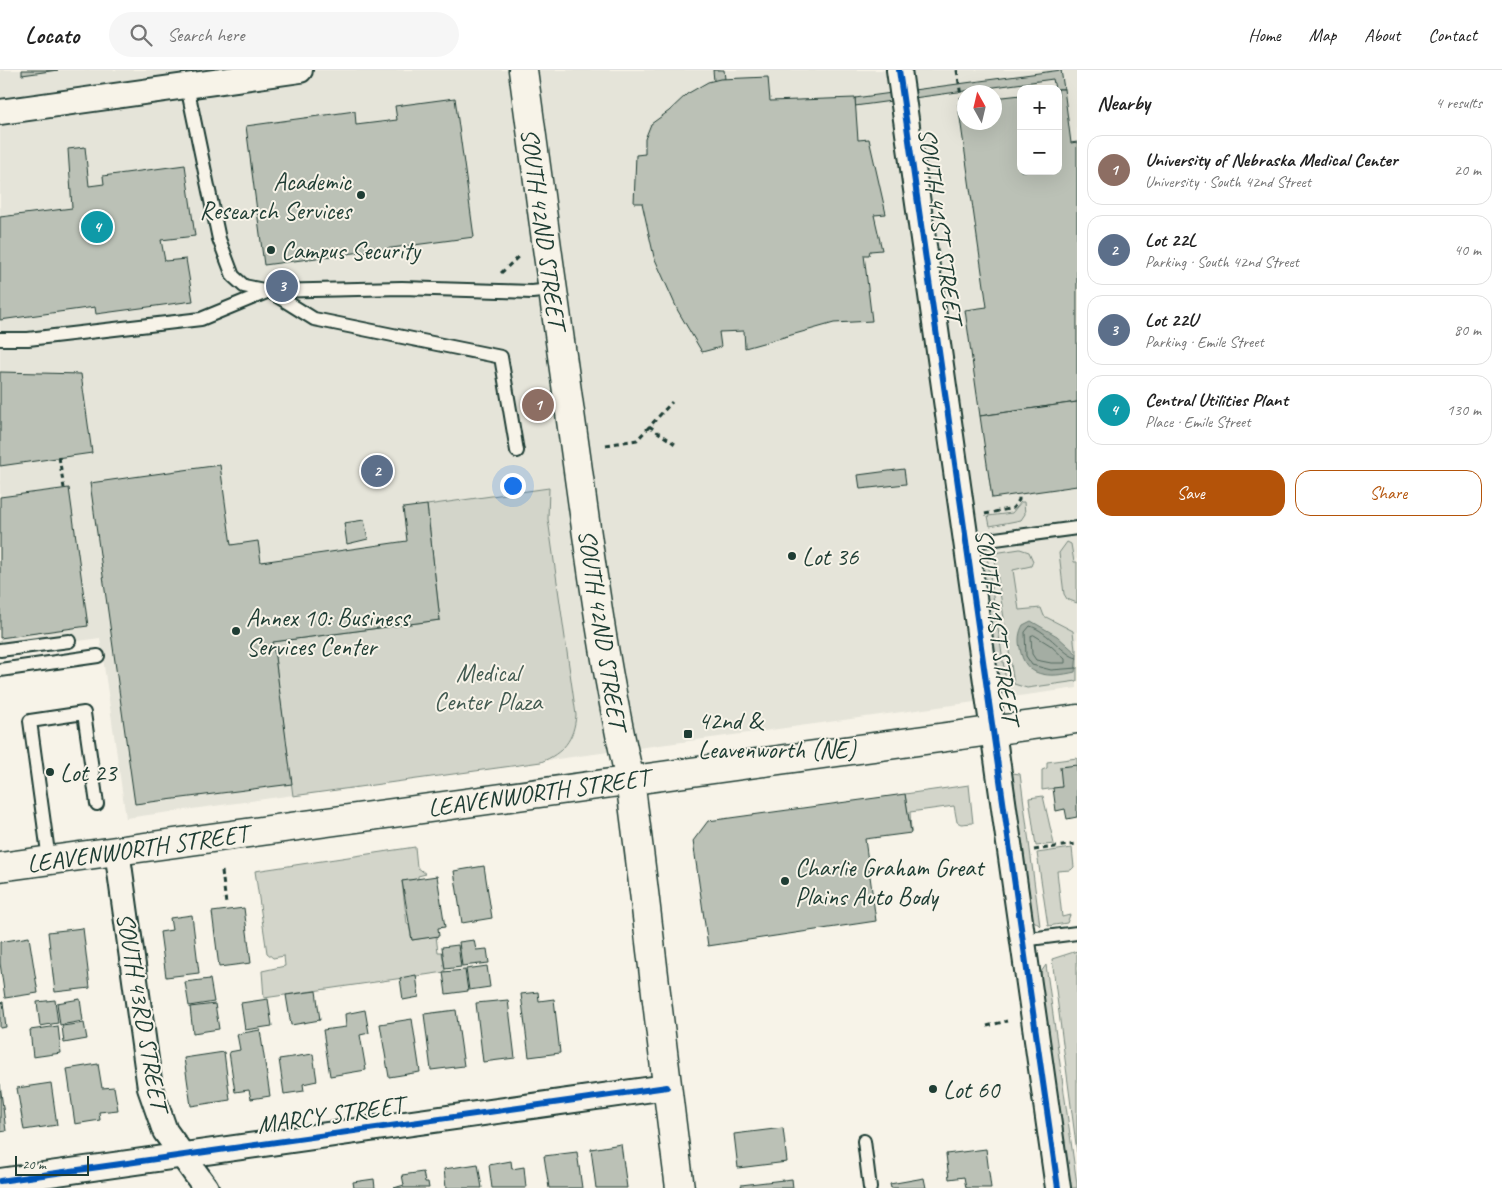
<!DOCTYPE html>
<meta charset="utf-8">
<style>
:root{--surface:#fff;--page:#f6f6f6;--text:#222;--muted:#767676;--line:#e0e0e0;--accent:#b45309}
body{margin:0;font-family:Caveat,sans-serif;background:var(--page);color:var(--text)}
.controls{position:absolute;right:15px;top:15px;display:grid;overflow:hidden;border-radius:10px;box-shadow:0 5px 20px #0002}
.controls button{width:45px;height:45px;display:grid;place-items:center;padding:0;border:0;border-bottom:1px solid var(--line);background:var(--surface);color:var(--text);font:25px sans-serif}
.compass{position:absolute;left:957px;top:15px;width:45px;height:45px;border-radius:50%;background:var(--surface);box-shadow:0 5px 20px #0002;rotate:352deg}
.scale{position:absolute;left:15px;bottom:12px;width:74px;box-sizing:border-box;padding-left:5px;border:2px solid #1f3d34;border-top:0;font-size:14px;line-height:18px;white-space:nowrap;color:#1f3d34;-webkit-text-stroke:4px #f7f3e8;paint-order:stroke}
.you{position:absolute;left:512px;top:415px;width:18px;height:18px;margin:-12px;border:4px solid #fff;border-radius:50%;background:#1a73e8;box-shadow:0 0 0 8px #1a73e833}
.badge{display:grid;place-items:center;width:32px;height:32px;border-radius:50%;background:var(--accent);color:#fff;font-size:16px;font-weight:700}
.pin{position:absolute;translate:-50% -50%;border:2px solid #fff;box-shadow:0 1px 5px #0006}
.list{margin:0;padding:0;list-style:none}
h2{display:flex;justify-content:space-between;align-items:center;height:65px;margin:0;padding:0 20px;font-size:21px}
h2 small{font-size:16px;font-weight:400;color:var(--muted)}
.list li{display:grid;grid-template-columns:32px 1fr auto;gap:15px;align-items:center;box-sizing:border-box;height:70px;margin:0 10px 10px;padding:0 10px;border:1px solid var(--line);border-radius:15px}
.list b{display:block;font-size:19px;white-space:nowrap}
.list p{margin:0;font-size:16px;white-space:nowrap;color:var(--muted)}
.list em{font-size:16px;font-style:normal;color:var(--muted)}
.actions{display:flex;gap:10px;padding:15px 20px}
.actions a{flex:1;padding:11px 0;border:1px solid var(--accent);border-radius:15px;text-align:center;font-size:18px;color:var(--accent)}
.actions .main{background:var(--accent);color:#fff}
.icon{flex:none;width:28px;height:28px;fill:none;stroke:currentColor;stroke-width:2;stroke-linecap:round;stroke-linejoin:round}
.map{position:relative;flex:none;width:1077px;height:1118px;overflow:hidden}
header{display:flex;align-items:center;gap:30px;box-sizing:border-box;height:70px;padding:0 25px;background:var(--surface);border-bottom:1px solid var(--line)}
header strong{font-size:24px}
nav{display:flex;gap:28px;margin-inline-start:auto;font-size:18px}
.search{width:350px;height:45px;background:var(--page);display:flex;align-items:center;gap:12px;box-sizing:border-box;padding:0 18px;border-radius:28px;color:var(--muted);font-size:19px}
main{display:flex}
aside{flex:1;background:var(--surface)}
.map>svg:first-child{display:block}
.built{fill:#e5e4d9;fill-rule:evenodd}
.green{fill:#d3d5ca;stroke:#79897f}
.water{fill:#a4ada3;stroke:#6f8077}
.lines{fill:none;stroke-linecap:round;stroke-linejoin:round}
.shore{stroke:#546a60;stroke-width:1}
.building{fill:#bbc1b6;stroke:#1f3d34}
.service-casing{stroke:#1f3d34;stroke-width:16}
.minor-casing{stroke:#1f3d34;stroke-width:28}
.secondary-casing{stroke:#1f3d34;stroke-width:31}
.primary-casing{stroke:#1f3d34;stroke-width:31}
.path{stroke:#1f3d34;stroke-width:3;stroke-dasharray:5 4;stroke-linecap:butt}
.service{stroke:#f7f3e8;stroke-width:12}
.minor{stroke:#f7f3e8;stroke-width:24}
.secondary{stroke:#f7f3e8;stroke-width:28}
.primary{stroke:#f7f3e8;stroke-width:28}
.cycleway-casing{stroke:#f7f3e8;stroke-width:9}
.cycleway{stroke:#0057b8;stroke-width:6}
.poi-dot{fill:#1f3d34;stroke:#f7f3e8;stroke-width:2}
.labels{text-anchor:middle;stroke-width:4;stroke-linejoin:round;paint-order:stroke}
.poi-label{font-size:25px;fill:#1f3d34;stroke:#f7f3e8;text-anchor:start}
.street-label{font-size:25px;fill:#1f3d34;stroke:#f7f3e8}
.park-label{font-size:25px;fill:#435b52;stroke:#f7f3e8}
</style>
<header>
<strong>Locato</strong>
<div class="search"><svg class="icon" aria-label="search" viewBox="0 0 24 24"><circle cx="10" cy="10" r="6"/><path d="M15 15l6 6"/></svg>Search here</div>
<nav><a>Home</a><a>Map</a><a>About</a><a>Contact</a></nav>
</header>
<main>
<div class="map">
<svg width="1077" height="1118" viewBox="0 0 1077 1118">
<rect width="100%" height="100%" fill="#f7f3e8"/>
<filter id="ink" filterUnits="userSpaceOnUse"><feTurbulence type="fractalNoise" baseFrequency=".02" numOctaves="2"/><feDisplacementMap in="SourceGraphic" scale="10" xChannelSelector="R" yChannelSelector="G"/><feConvolveMatrix kernelMatrix="1 2 1 2 8 2 1 2 1" color-interpolation-filters="sRGB"/></filter>
<g filter="url(#ink)">
<path class="built" d="M0,0H1077V618L126,748L100,568L0,582ZM1021,19H1058V101H1021ZM964,22H994V52H964Z"/>
<g class="green">
<path d="M549,418L548,449L576,645C574,670 563,683 541,692L293,726L273,572L440,550L427,435Z"/>
<polygon points="1021,432 1024,432 1025,444 1021,450 990,456 988,446 1012,443"/>
<polygon points="1067,472 1071,474 1074,492 1077,492 1077,533 1067,529 1064,524 1059,483"/>
<polygon points="1020,479 1029,482 1033,491 1031,496 1013,500 1019,540 1041,538 1044,546 1073,561 1075,580 1077,580 1077,611 1027,618 1014,614 994,483"/>
<polygon points="987,486 1006,611 999,612 982,492"/>
<polygon points="1077,688 1077,695 1062,717 1042,720 1042,700 1047,698 1047,692"/>
<polygon points="1012,703 1020,704 1040,856 1033,850"/>
<polygon points="969,715 973,753 961,754 957,752 954,736 910,742 911,762 905,724"/>
<polygon points="1043,726 1054,774 1036,776 1029,728"/>
<polygon points="415,777 417,797 426,804 418,806 418,809 402,811 407,854 409,855 412,870 436,866 438,882 442,882 445,902 264,928 262,901 285,896 284,886 273,888 267,883 255,801"/>
<polygon points="1072,778 1074,797 1071,800 1057,801 1062,847 1070,845 1067,853 1048,856 1037,783"/>
<polygon points="1077,881 1077,1082 1052,889"/>
<polygon points="1046,895 1077,1114 1077,1118 1070,1118 1040,910 1041,902"/>
</g>
<path class="water" d="M1031,551L1057,566L1077,584L1075,602C1050,608 1024,608 1020,578C1018,570 1019,562 1023,555Z"/>
<g class="lines">
<g class="shore">
<polygon points="1034,565 1050,575 1065,589 1065,593 1051,593 1036,590 1032,584 1031,566"/>
<path d="M1077,588C1064,586 1048,561 1030,556L1025,562L1026,586L1032,595L1051,600L1077,598"/>
</g>
</g>
<g class="building">
<polygon points="22,0 58,0 22,5"/>
<polygon points="713,0 724,0 725,9 714,11"/>
<polygon points="1061,0 1064,19 1055,19 1053,9 855,36 855,28"/>
<polygon points="768,7 770,31 855,28 858,70 869,69 886,144 874,145 882,180 870,181 869,185 864,185 872,251 834,253 745,278 744,261 719,262 721,277 702,282 678,241 654,187 642,133 634,133 636,85 645,84 645,69 651,54 669,41 687,24 708,12 720,9"/>
<polygon points="1058,19 1064,19 1071,73 1077,72 1077,332 980,346 965,240 987,237 958,34 964,33 964,52 994,52 994,28 1021,25 1021,101 1058,101"/>
<polygon points="455,28 474,167 264,195 246,56 355,41 356,55 397,50 395,36"/>
<polygon points="85,77 89,116 104,114 103,106 185,95 195,166 161,170 165,191 186,189 193,231 96,244 95,237 0,250 0,147 72,138 68,79"/>
<polygon points="0,302 81,304 92,383 0,396"/>
<polygon points="1077,332 1077,416 992,428 980,346"/>
<polygon points="220,395 231,475 258,471 261,492 407,471 403,438 427,435 440,550 273,572 292,714 135,734 90,413"/>
<polygon points="904,399 906,414 860,419 858,405"/>
<polygon points="69,418 88,556 0,568 0,427"/>
<polygon points="364,450 368,469 347,474 344,453"/>
<polygon points="1077,695 1077,747 1067,749 1065,739 1056,741 1053,718 1062,717 1060,697"/>
<polygon points="905,724 911,763 865,769 876,851 708,876 693,771 708,751"/>
<polygon points="484,796 492,848 462,853 454,801"/>
<polygon points="437,806 445,857 438,858 439,866 412,870 402,811"/>
<polygon points="244,838 251,893 219,897 212,842"/>
<polygon points="192,845 199,903 166,907 160,862 172,860 170,848"/>
<polygon points="83,858 90,918 55,922 48,862"/>
<polygon points="29,867 38,923 5,928 0,893 0,872"/>
<polygon points="474,870 476,880 487,879 489,893 462,896 459,872"/>
<polygon points="458,875 461,897 445,899 442,877"/>
<polygon points="487,896 490,917 469,920 466,899"/>
<polygon points="465,900 468,921 446,924 443,902"/>
<polygon points="416,905 419,927 403,930 400,908"/>
<polygon points="210,909 214,932 189,936 185,912"/>
<polygon points="316,921 320,950 291,955 286,925"/>
<polygon points="538,922 539,931 554,929 560,983 529,987 521,924"/>
<polygon points="80,929 83,951 60,955 57,933"/>
<polygon points="268,929 272,956 245,960 241,933"/>
<polygon points="55,930 58,953 40,956 37,932"/>
<polygon points="508,930 515,988 483,992 476,933"/>
<polygon points="3,932 6,957 0,958 0,933"/>
<polygon points="215,934 219,959 193,963 190,937"/>
<polygon points="365,940 369,963 360,965 366,1000 330,1006 323,960 346,957 345,944"/>
<polygon points="456,940 464,996 431,1000 424,944"/>
<polygon points="412,949 420,1002 389,1007 380,954"/>
<polygon points="84,953 87,969 64,973 62,956"/>
<polygon points="58,956 61,983 33,987 30,960"/>
<polygon points="260,960 270,1026 251,1029 249,1020 235,1022 229,982 240,980 237,964"/>
<polygon points="224,982 230,1030 191,1036 184,988"/>
<polygon points="313,984 317,1011 303,1014 304,1021 284,1024 279,989"/>
<polygon points="98,994 102,1018 114,1017 118,1040 99,1042 100,1050 75,1054 67,999"/>
<polygon points="51,1013 57,1055 24,1060 17,1018"/>
<polygon points="0,1014 6,1061 0,1062"/>
<polygon points="783,1058 787,1092 738,1098 734,1064"/>
<polygon points="621,1074 627,1118 596,1118 591,1079"/>
<polygon points="986,1079 991,1118 966,1118 964,1107 949,1109 946,1084"/>
<polygon points="577,1082 582,1118 549,1118 544,1086"/>
<polygon points="511,1091 512,1099 524,1097 526,1118 492,1118 489,1095"/>
<polygon points="478,1094 482,1118 446,1118 444,1099"/>
<polygon points="423,1102 425,1112 428,1112 429,1118 394,1118 404,1115 402,1105"/>
<polygon points="924,1108 926,1118 891,1118 890,1114"/>
<polygon points="374,1109 375,1118 354,1118 353,1112"/>
<polygon points="792,1109 793,1118 742,1118 741,1115"/>
</g>
<g class="lines">
<defs>
<g id="service">
<polyline points="187,16 219,169 233,206 244,216 269,221 402,218 532,222 551,220"/>
<polyline points="0,269 28,269 201,249 269,221 314,249 501,287 517,381"/>
<polyline points="966,473 1077,458"/>
<polyline points="0,580 69,571"/>
<polyline points="0,600 98,586"/>
<polyline points="49,790 30,651 84,643 97,734"/>
<polyline points="1022,870 1077,863"/>
<polyline points="864,1071 870,1118"/>
</g>
<g id="minor">
<polyline points="899,0 1058,1118"/>
<polyline points="0,42 300,0"/>
<polyline points="117,780 150,1018 165,1061 206,1118"/>
<polyline points="0,1111 667,1017"/>
</g>
<path id="secondary" d="M523,0C540,129 558,257 576,386C591,494 605,603 630,710"/>
<g id="primary">
<path d="M630,710C648,846 662,982 680,1118"/>
<polyline points="0,797 1077,649"/>
</g>
</defs>
<use href="#service" class="service-casing"/>
<use href="#minor" class="minor-casing"/>
<use href="#secondary" class="secondary-casing"/>
<use href="#primary" class="primary-casing"/>
<g class="path">
<polyline points="957,0 962,33"/>
<polyline points="501,203 519,186"/>
<polyline points="649,356 675,374"/>
<polyline points="606,375 637,370 672,332"/>
<polyline points="59,387 64,418"/>
<polyline points="985,444 1013,438 1019,430 1019,425"/>
<polyline points="1034,780 1077,774"/>
<polyline points="222,801 226,834"/>
<polyline points="987,956 1007,951"/>
</g>
<use href="#service" class="service"/>
<use href="#minor" class="minor"/>
<use href="#secondary" class="secondary"/>
<use href="#primary" class="primary"/>
<defs>
<g id="cycleway">
<polyline points="899,0 1058,1118"/>
<polyline points="0,1111 667,1017"/>
</g>
</defs>
<use href="#cycleway" class="cycleway-casing"/>
<use href="#cycleway" class="cycleway"/>
</g>
</g>
<g class="poi-dot">
<circle cx="361" cy="125" r="5"/>
<circle cx="271" cy="180" r="5"/>
<circle cx="792" cy="486" r="5"/>
<circle cx="236" cy="561" r="5"/>
<rect x="683" y="659" width="10" height="10" rx="2.5"/>
<circle cx="50" cy="702" r="5"/>
<circle cx="785" cy="811" r="5"/>
<circle cx="933" cy="1019" r="5"/>
</g>
<g class="labels">
<g class="poi-label">
<text x="351" y="120" text-anchor="end">Academic<tspan x="351" dy="29">Research Services</tspan></text>
<text x="281" y="189">Campus Security</text>
<text x="802" y="495">Lot 36</text>
<text x="246" y="556">Annex 10: Business<tspan x="246" dy="29">Services Center</tspan></text>
<text x="698" y="659">42nd &amp;<tspan x="698" dy="29">Leavenworth (NE)</tspan></text>
<text x="60" y="711">Lot 23</text>
<text x="795" y="806">Charlie Graham Great<tspan x="795" dy="29">Plains Auto Body</tspan></text>
<text x="943" y="1028">Lot 60</text>
</g>
<g class="street-label">
<text transform="translate(941 155) rotate(82)" y="9">SOUTH 41ST STREET</text>
<text transform="translate(544 158) rotate(82)" y="9">SOUTH 42ND STREET</text>
<text transform="translate(998 556) rotate(82)" y="9">SOUTH 41ST STREET</text>
<text transform="translate(603 559) rotate(81)" y="9">SOUTH 42ND STREET</text>
<text transform="translate(538 722) rotate(-8)" y="9">LEAVENWORTH STREET</text>
<text transform="translate(137 778) rotate(-8)" y="9">LEAVENWORTH STREET</text>
<text transform="translate(143 941) rotate(80)" y="9">SOUTH 43RD STREET</text>
<text transform="translate(330 1044) rotate(-8)" y="9">MARCY STREET</text>
</g>
<g class="park-label">
<text x="488" y="611">Medical<tspan x="488" dy="29">Center Plaza</tspan></text>
</g>
</g>
</svg>
<div class="controls">
<button>+</button>
<button>−</button>
</div>
<svg class="compass" viewBox="-18 -18 36 36"><path d="M0-13l5 13h-10z" fill="#e53935"/><path d="M0 13l5-13h-10z" fill="#767676"/></svg>
<div class="scale">20 m</div>
<div class="you"></div>
<div class="pin badge" style="left:538px;top:335px;background:#8d6e63">1</div>
<div class="pin badge" style="left:377px;top:401px;background:#5c6f8a">2</div>
<div class="pin badge" style="left:282px;top:216px;background:#5c6f8a">3</div>
<div class="pin badge" style="left:97px;top:157px;background:#0f9aa8">4</div>
</div>
<aside>
<h2>Nearby<small>4 results</small></h2>
<ul class="list">
<li><span class="badge" style="background:#8d6e63">1</span><div><b>University of Nebraska Medical Center</b><p>University · South 42nd Street</p></div><em>20 m</em></li>
<li><span class="badge" style="background:#5c6f8a">2</span><div><b>Lot 22L</b><p>Parking · South 42nd Street</p></div><em>40 m</em></li>
<li><span class="badge" style="background:#5c6f8a">3</span><div><b>Lot 22U</b><p>Parking · Emile Street</p></div><em>80 m</em></li>
<li><span class="badge" style="background:#0f9aa8">4</span><div><b>Central Utilities Plant</b><p>Place · Emile Street</p></div><em>130 m</em></li>
</ul>
<div class="actions"><a class="main">Save</a><a>Share</a></div>
</aside>
</main>
